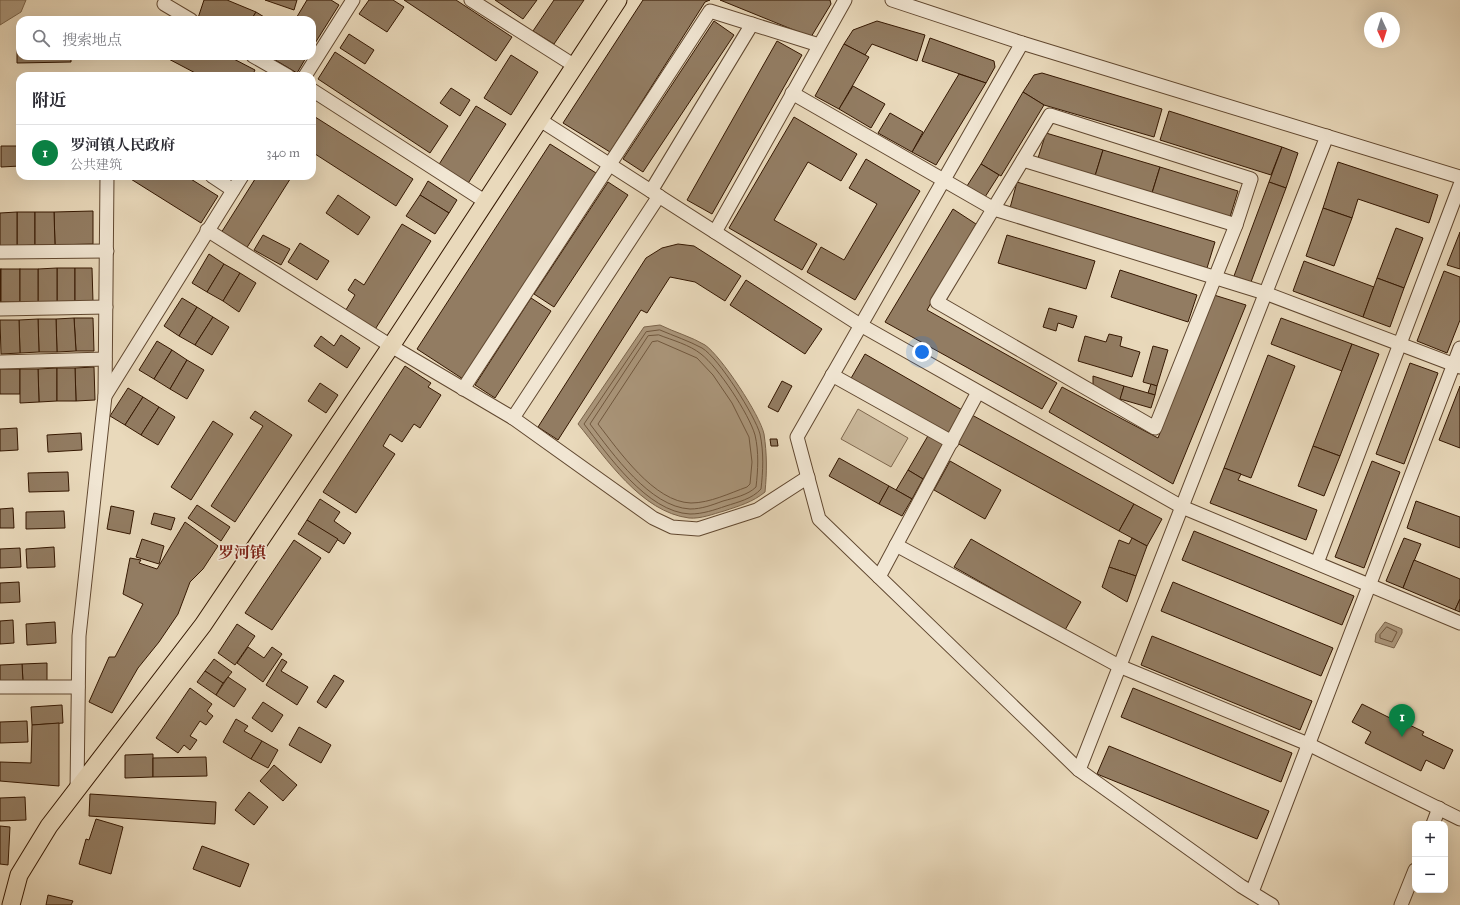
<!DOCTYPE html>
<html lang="zh">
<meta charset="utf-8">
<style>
:root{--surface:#fff;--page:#f2f2f3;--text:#2b2b33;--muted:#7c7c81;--line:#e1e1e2;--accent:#0b8043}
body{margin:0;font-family:"IM FELL Great Primer","Noto Serif SC",serif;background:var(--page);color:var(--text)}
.controls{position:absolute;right:12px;bottom:12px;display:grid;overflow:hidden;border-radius:8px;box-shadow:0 4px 16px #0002}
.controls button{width:36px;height:36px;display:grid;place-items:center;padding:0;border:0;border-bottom:1px solid var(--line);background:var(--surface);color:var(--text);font:20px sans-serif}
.compass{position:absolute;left:1364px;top:12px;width:36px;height:36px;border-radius:50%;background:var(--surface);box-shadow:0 4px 16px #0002;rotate:176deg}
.you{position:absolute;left:922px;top:352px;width:14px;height:14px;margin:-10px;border:3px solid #fff;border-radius:50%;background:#1a73e8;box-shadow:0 0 0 6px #1a73e833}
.badge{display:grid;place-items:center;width:26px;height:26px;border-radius:50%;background:var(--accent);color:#fff;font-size:13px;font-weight:700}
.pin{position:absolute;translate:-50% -33px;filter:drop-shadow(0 1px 2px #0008)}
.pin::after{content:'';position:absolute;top:21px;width:14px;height:12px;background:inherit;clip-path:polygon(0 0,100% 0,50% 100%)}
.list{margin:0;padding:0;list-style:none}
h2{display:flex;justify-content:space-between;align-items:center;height:52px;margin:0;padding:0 16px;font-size:17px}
h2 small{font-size:13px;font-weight:400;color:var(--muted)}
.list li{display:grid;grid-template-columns:26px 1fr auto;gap:12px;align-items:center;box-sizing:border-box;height:56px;padding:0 16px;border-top:1px solid var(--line)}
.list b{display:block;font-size:15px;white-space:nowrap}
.list p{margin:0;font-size:13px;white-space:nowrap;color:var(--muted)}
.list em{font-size:13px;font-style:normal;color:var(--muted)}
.icon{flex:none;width:22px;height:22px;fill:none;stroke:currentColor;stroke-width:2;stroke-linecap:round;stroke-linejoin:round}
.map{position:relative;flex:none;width:1460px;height:905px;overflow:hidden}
.search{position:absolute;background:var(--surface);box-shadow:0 4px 16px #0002;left:16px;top:16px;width:300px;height:44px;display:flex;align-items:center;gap:10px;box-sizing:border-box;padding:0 14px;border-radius:12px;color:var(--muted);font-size:15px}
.panel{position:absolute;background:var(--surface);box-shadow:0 4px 16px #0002;left:16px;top:72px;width:300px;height:108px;border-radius:12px}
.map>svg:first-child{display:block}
.green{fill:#cab89b;stroke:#7f684e}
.water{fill:#ab977c;stroke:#7b644b}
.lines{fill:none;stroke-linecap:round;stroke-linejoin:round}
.shore{stroke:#70573e;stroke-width:1}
.building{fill:#927c62;stroke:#341701}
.minor-casing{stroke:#614830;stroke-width:15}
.major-casing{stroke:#341701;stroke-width:19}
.minor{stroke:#f1e6d3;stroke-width:13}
.major{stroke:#e9d9bb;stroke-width:17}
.labels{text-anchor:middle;stroke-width:3.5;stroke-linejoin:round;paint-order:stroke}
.district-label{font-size:16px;font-weight:bold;fill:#7a1f14;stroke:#f1e6d3}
</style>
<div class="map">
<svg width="1460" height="905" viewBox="0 0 1460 905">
<rect width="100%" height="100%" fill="#e9d9bb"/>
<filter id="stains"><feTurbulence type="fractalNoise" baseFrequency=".005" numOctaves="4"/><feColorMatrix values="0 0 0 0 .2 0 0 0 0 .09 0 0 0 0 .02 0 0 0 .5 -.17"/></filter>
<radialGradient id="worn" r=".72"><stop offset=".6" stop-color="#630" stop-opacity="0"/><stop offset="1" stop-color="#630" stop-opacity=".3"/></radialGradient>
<polygon class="green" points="858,409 908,438 891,467 841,439"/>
<g class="water">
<polygon points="0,0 26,0 21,12 0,25"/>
<path d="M660,325C674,332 692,337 705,345C721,356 760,415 764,434C767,454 767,472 765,492C753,502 739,506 724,511C713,514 701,519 689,518C641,512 606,458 578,424L644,327Z"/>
<polygon points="1385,622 1402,629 1402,633 1394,648 1375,642 1376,634"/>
</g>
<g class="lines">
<g class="shore">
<path d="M660,330C674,336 689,341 702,348C719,358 755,416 760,434C764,453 763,471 761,489C752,499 738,502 726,506C714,510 703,514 690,514C647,512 608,455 584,424L646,332Z"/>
<path d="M659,335C672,340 690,345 701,354C718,367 749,414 755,435C759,452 758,470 756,487C748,495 734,498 723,501C712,505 702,509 690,509C650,507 613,454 590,424L648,336Z"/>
<path d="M658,341L697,358L713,375L732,403L749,437L752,462L750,484L747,487C730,493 710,503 691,503C654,502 619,451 598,424L652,342Z"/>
<polygon points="1387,627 1397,632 1392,642 1380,638 1380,635"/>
</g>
</g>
<g class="building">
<polygon points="204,0 227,0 256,12 251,20 201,20 198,18"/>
<polygon points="265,0 297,0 294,10"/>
<polygon points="307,0 331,0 339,5 312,48 312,20 295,20"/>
<polygon points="369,0 393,0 404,7 387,32 359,14"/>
<polygon points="404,0 456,0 512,37 496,61"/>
<polygon points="495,0 537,0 523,19"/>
<polygon points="554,0 584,0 554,44 533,31"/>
<polygon points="643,0 710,0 705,2 610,152 563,123"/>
<polygon points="720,0 830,0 831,4 811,37"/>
<polygon points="256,12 269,20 251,20"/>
<polygon points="714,21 734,35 643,172 623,159"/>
<polygon points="877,21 925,35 917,61 872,44 865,55 844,44 853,30"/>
<polygon points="349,34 374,50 365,64 340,48"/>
<polygon points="930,38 994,61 995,67 986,83 922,61"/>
<polygon points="777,41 802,55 712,214 687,200"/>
<polygon points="17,42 20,42 20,56 71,56 71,62 17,63"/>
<polygon points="844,44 869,57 839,109 815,96"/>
<polygon points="335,52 448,126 430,153 318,79"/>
<polygon points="511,55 538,72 511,115 484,98"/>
<polygon points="163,56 228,56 255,70 252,76 201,76"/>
<polygon points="273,56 307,56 297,73 272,58"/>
<polygon points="1042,73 1162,109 1154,137 1044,105 1023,92 1034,75"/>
<polygon points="959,74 986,83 936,165 912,152"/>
<polygon points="853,86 885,104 871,128 839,109"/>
<polygon points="451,88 470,100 460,116 440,103"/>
<polygon points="1023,92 1044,105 1001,176 981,164"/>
<polygon points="476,106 506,124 467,185 438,166"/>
<polygon points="1169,111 1282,147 1271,175 1160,140"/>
<polygon points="890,113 923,132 912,152 878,133"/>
<polygon points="312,115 413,179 396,206 312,152"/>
<polygon points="794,117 857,154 841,181 808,162 774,220 817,244 802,270 729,228"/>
<polygon points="1046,133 1103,150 1095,176 1038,158"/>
<polygon points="18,134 20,134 20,166 1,167 1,146 18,146"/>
<polygon points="550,144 596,173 463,379 417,349"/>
<polygon points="1282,147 1298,153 1286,188 1269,182"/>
<polygon points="1103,150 1160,167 1152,193 1095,176"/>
<polygon points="866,159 920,191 855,300 807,272 821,247 844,260 877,204 849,188"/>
<polygon points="1338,162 1438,195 1429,223 1358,199 1352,218 1323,208"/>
<polygon points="981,164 999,175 985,197 967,186"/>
<polygon points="1160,167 1238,191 1230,217 1152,193"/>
<polygon points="126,176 186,176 218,196 201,223"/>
<polygon points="257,176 292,176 246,249 221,233"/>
<polygon points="428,181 457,200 449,213 420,195"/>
<polygon points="608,182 628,195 554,307 534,294"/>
<polygon points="1017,182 1215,242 1207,268 1010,208"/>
<polygon points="1269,182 1286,188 1251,282 1234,276"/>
<polygon points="338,195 370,217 358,235 326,213"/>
<polygon points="420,195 449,213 435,234 406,216"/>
<polygon points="1323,208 1352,218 1334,266 1306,256"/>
<polygon points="953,209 976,224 927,310 1057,383 1042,409 885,322"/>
<polygon points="93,211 93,244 55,245 54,212"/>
<polygon points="17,212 35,212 35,245 17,246"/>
<polygon points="17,212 17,246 0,246 0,213"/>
<polygon points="35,212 54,212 55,245 35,245"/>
<polygon points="402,224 431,241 374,331 344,313 355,295 348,290 355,279 364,285"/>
<polygon points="1396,228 1423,238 1404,288 1377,278"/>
<polygon points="1460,232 1460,269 1447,265"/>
<polygon points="263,235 290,249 281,265 254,250"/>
<polygon points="1007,235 1095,261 1086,289 998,263"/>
<polygon points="300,243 329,261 317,280 288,262"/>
<polygon points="678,244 694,246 741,276 725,301 695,282 670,277 647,313 641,310 558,440 538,427 646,258 662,248"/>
<polygon points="209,254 224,264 207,292 192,283"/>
<polygon points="1304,261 1374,287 1363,317 1293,291"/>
<polygon points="224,264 240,273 223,301 207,292"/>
<polygon points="57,268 75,268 75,302 57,303"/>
<polygon points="57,268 57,302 38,302 38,269"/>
<polygon points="75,268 92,268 93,302 75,302"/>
<rect x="0" y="269" width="1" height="33"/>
<rect x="1" y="269" width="19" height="33"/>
<rect x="20" y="269" width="18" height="33"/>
<polygon points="1120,270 1197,295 1188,322 1111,297"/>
<polygon points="1444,271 1460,277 1460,320 1447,353 1417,341"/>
<polygon points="240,273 256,283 239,312 223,301"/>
<polygon points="1377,278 1404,288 1390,327 1363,317"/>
<polygon points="746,280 822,329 805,354 730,305"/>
<polygon points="1214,295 1246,305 1173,484 1049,412 1062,387 1158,438"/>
<polygon points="182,298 197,307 179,336 164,326"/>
<polygon points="531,298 551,311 495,398 475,385"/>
<polygon points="197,307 213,317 195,345 179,336"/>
<polygon points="1049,308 1077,316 1073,328 1058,323 1056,331 1043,327"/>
<polygon points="213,317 229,327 212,355 195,345"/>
<polygon points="74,318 93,318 94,351 76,351"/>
<polygon points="74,318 76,351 57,352 56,319"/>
<polygon points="1281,318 1352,344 1342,371 1271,344"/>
<polygon points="38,319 56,319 57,352 39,352"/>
<polygon points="38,319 39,352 20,353 19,320"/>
<polygon points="0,320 19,320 20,353 1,354"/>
<polygon points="1109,334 1122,337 1120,346 1140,352 1132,377 1078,361 1085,336 1106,342"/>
<polygon points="341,335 360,348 347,368 314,346 321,336 334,346"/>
<polygon points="157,341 172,350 154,379 139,370"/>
<polygon points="1352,344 1379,354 1340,456 1313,446"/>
<polygon points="1153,346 1168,350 1157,386 1143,382"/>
<polygon points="172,350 187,360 170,389 154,379"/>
<polygon points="865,354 964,411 949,436 850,380"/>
<polygon points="1268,355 1295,366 1251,478 1224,468"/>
<polygon points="187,360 204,370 187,399 170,389"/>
<polygon points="1410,363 1438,373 1404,464 1376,454"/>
<polygon points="405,366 431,383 428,387 441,395 420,428 414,424 402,442 390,434 383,446 395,454 356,513 323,492"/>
<polygon points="94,367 95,400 76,401 75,368"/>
<polygon points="57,368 57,401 39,402 38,369"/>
<polygon points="57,368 75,368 76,401 57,401"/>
<rect x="0" y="369" width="20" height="25"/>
<polygon points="20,369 38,369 39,402 20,403"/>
<polygon points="1093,376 1124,386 1120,401 1093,387"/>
<polygon points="782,381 792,386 778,412 768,407"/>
<polygon points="320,383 338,395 326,413 308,401"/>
<polygon points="1151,384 1157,386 1155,395 1148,393"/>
<polygon points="1124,386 1155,395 1151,408 1120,399"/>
<polygon points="1460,386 1460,448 1439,440"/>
<polygon points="128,388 143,397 125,425 110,416"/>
<polygon points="143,397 159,407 141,435 125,425"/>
<polygon points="159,407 175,417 158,445 141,435"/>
<polygon points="255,411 292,435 235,522 211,506 263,426 250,418"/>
<polygon points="972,415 1134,504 1119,531 957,443"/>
<polygon points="213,421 233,434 191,500 171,487"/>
<polygon points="17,428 18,450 0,451 0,429"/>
<polygon points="81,433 82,450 48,452 47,435"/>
<polygon points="929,434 944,442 923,479 908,470"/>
<polygon points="770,439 777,439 778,446 771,446"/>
<polygon points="1313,446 1340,456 1324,496 1298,486"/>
<polygon points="839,458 889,486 879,504 829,476"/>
<polygon points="950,461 1001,490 985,519 934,490"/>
<polygon points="1372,461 1400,472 1364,568 1335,557"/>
<polygon points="1224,468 1241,474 1238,480 1317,510 1306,540 1210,503"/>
<polygon points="908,470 923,479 912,499 896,490"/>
<polygon points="68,472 69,491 29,492 28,473"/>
<polygon points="889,486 912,499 902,516 879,504"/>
<polygon points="320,499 340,512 334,521 351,533 344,544 307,520"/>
<polygon points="1416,501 1460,517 1460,548 1407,528"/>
<polygon points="1134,504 1162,519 1147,546 1119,531"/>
<polygon points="197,505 230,527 221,541 188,518"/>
<polygon points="111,506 134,511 130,534 107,529"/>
<polygon points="13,508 14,528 0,528 0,509"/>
<polygon points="64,511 65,528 26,529 26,512"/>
<polygon points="154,513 175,518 171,530 151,524"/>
<polygon points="307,520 338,539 329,553 298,534"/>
<polygon points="185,522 218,546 203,569 190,582 178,614 159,642 138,668 112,713 89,702 109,657 115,657 143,604 123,594 130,558 141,560 139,563 157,569"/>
<polygon points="1194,531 1354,596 1342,625 1182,560"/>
<polygon points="1132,538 1147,546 1136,576 1109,567 1119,540 1129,544"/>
<polygon points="1404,538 1421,544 1403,588 1386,581"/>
<polygon points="142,539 164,546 159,564 136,557"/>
<polygon points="971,539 1081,602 1065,630 954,567"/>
<polygon points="294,540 321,558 272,630 245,613"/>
<polygon points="54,547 55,567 27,568 26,549"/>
<polygon points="20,548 21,567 0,568 0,549"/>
<polygon points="1414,560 1460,579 1460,599 1455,610 1403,588"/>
<polygon points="1109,567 1136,576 1127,602 1102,587"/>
<polygon points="19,582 20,602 0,603 0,583"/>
<polygon points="1173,582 1333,648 1321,676 1161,611"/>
<polygon points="1460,599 1460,612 1455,610"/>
<polygon points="13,620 14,643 0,644 0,621"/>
<polygon points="55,622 56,643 27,645 26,624"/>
<polygon points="237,624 255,636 235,665 218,653"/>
<polygon points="1152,636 1312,701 1300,730 1141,665"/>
<polygon points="248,647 264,658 272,647 282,654 263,682 237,663"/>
<polygon points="214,659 232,672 223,683 205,671"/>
<polygon points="282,659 287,662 281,671 308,687 297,705 266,685"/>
<polygon points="47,663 47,681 23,682 22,664"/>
<polygon points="22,664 23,682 0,682 0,665"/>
<polygon points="205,671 223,683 216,695 197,682"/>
<polygon points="334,675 344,681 326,708 317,702"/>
<polygon points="228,677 246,689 234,707 216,695"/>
<polygon points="190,688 212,704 207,711 213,716 206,725 200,721 190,736 197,740 190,750 184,745 178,753 156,738"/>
<polygon points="1133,688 1292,753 1281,782 1121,717"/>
<polygon points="263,702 283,715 272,732 252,718"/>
<polygon points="1362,704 1394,720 1395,718 1424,732 1422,735 1453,750 1444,769 1426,760 1421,771 1365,743 1371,732 1352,722"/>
<polygon points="62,705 63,723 32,725 31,707"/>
<polygon points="236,719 248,726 244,731 262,741 251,759 223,742"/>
<polygon points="27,721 28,742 0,743 0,722"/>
<polygon points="59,723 59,786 0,781 0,762 31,763 32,725"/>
<polygon points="299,727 331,745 321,763 289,745"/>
<polygon points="262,741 278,750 268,768 251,759"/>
<polygon points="1109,746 1269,811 1257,839 1097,774"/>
<polygon points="153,754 153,777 125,778 125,755"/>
<polygon points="206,757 207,776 153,777 153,758"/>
<polygon points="274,765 297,785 283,801 260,781"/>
<polygon points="249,792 268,807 254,825 235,810"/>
<polygon points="90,794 216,802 215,824 89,816"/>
<polygon points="25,797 26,820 0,821 0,798"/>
<polygon points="96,819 123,827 111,874 79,864 86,839 89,840"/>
<polygon points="0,826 10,827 8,865 0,864"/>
<polygon points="202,846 249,864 240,887 193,869"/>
<polygon points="48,895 73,901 71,905 46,905"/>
</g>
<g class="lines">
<defs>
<g id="minor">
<polyline points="471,0 575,66"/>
<polyline points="892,0 1022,43 1460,177"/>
<polyline points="164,4 191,20"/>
<polyline points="1022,43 797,437 819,519 1079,770 1241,886 1272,905"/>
<polyline points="253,56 288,76"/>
<polyline points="305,76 353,0"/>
<polyline points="312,90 486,202"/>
<polyline points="792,93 994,209 1265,293 1460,367"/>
<polygon points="1050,115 1251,179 1236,225 1155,428 937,302"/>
<polyline points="540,120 857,323 1182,507 1460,623"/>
<polyline points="1023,160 1236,225"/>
<polyline points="212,176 233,190"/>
<polyline points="651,191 752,24"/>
<polyline points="207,230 391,346 513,418 653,518 672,527 698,529 757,510 808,477"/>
<polyline points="715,232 845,0"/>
<polyline points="0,252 107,251"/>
<polyline points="0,309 106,307"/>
<polyline points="0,362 105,359"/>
<polyline points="832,375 952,442"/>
<polyline points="463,389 710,11 819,45"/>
<polyline points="105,396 242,176"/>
<polyline points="513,418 659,196"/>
<polyline points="896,545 1119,666 1308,744 1460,819"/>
<polyline points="1317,563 1460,185"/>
<polyline points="879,577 978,392"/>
<polyline points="0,687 78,687"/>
<polyline points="1079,770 1327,136"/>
<polyline points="77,790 79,636 105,396 107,176"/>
<polyline points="1433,824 1439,808"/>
<polyline points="1252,892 1460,348"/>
<polyline points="1401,905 1415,870"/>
</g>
<polyline id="major" points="11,905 19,875 49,826 203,625 391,346 618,0"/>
</defs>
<use href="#minor" class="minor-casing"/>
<use href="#major" class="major-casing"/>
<use href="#minor" class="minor"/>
<use href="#major" class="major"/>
</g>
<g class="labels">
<g class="district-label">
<text x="242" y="558">罗河镇</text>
</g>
</g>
<rect width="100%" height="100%" filter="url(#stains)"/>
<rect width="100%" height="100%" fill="url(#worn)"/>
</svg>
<div class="controls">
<button>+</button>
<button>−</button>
</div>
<svg class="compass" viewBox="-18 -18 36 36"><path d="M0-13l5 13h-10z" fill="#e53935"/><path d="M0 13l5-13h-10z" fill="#7c7c81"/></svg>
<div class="you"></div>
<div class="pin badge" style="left:1402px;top:737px">1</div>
<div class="search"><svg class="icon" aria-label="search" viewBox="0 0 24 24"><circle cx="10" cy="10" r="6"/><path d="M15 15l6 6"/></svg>搜索地点</div>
<section class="panel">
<h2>附近<small></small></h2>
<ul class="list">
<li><span class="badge">1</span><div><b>罗河镇人民政府</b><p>公共建筑</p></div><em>340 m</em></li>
</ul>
</section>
</div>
